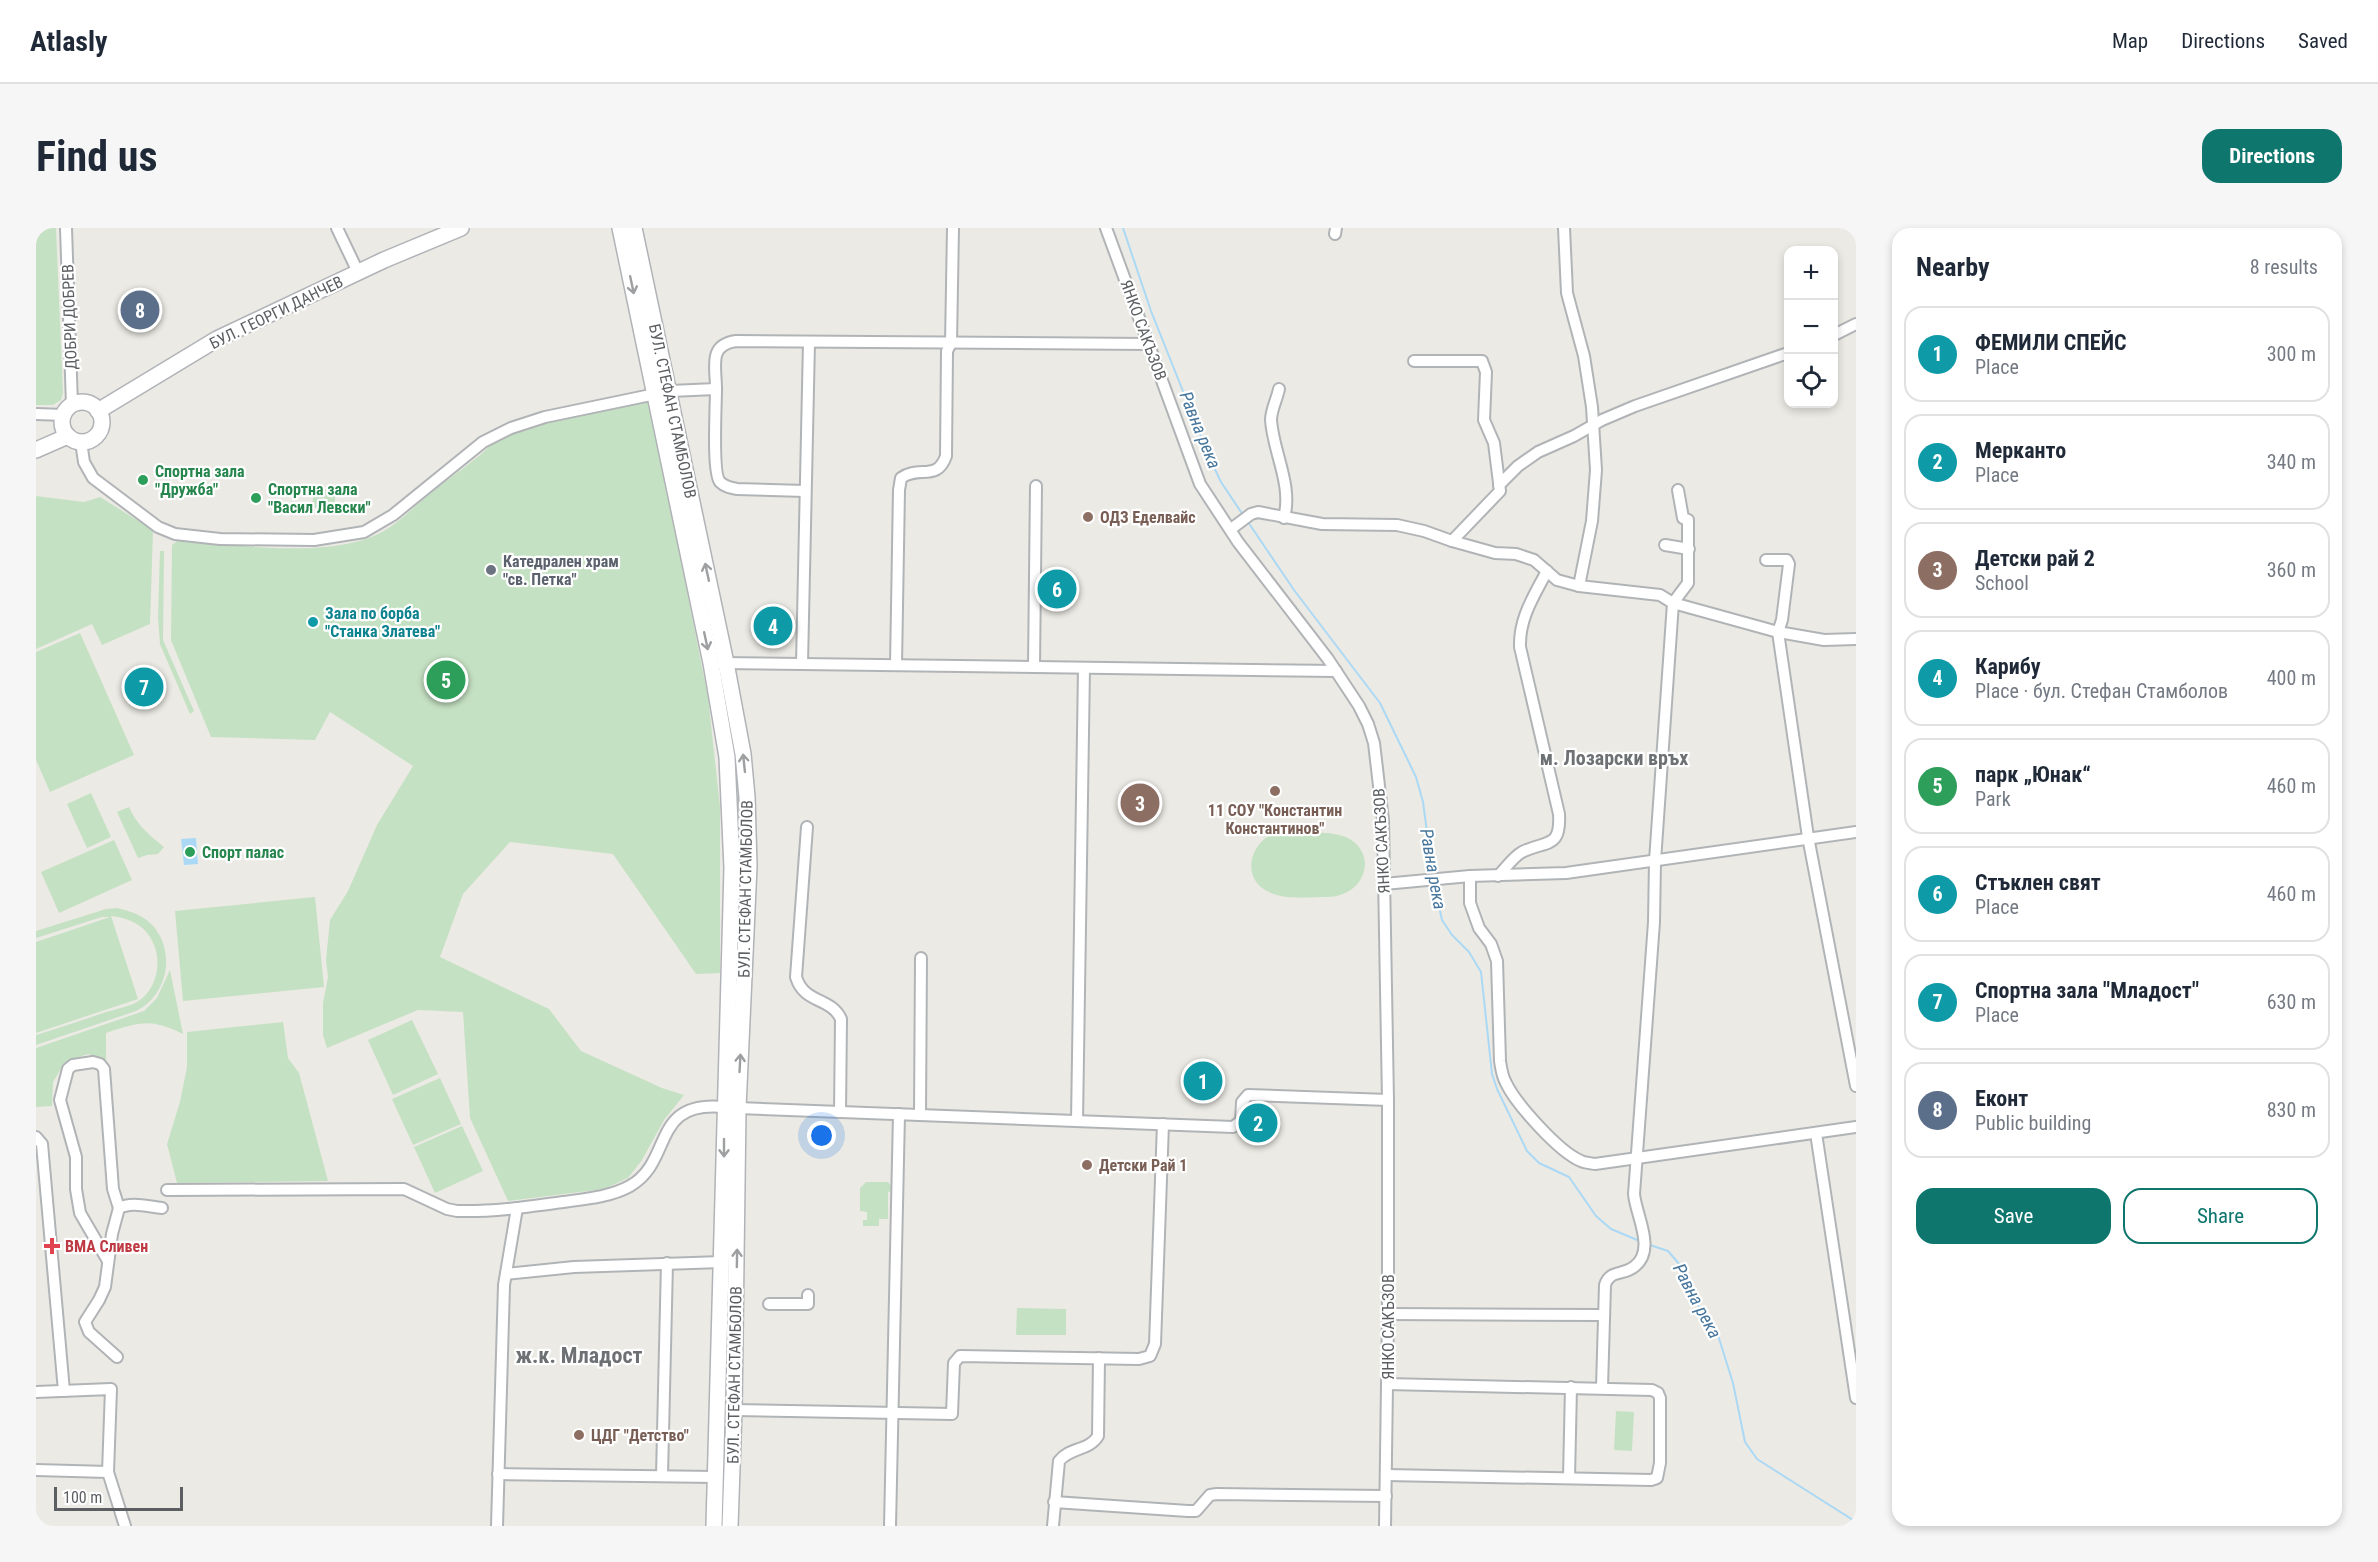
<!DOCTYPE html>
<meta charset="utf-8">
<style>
:root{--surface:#fff;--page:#f6f6f7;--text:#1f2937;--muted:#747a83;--line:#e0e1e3;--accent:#0f766e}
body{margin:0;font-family:"Roboto Condensed",sans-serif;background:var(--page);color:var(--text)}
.controls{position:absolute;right:18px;top:18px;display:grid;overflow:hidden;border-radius:12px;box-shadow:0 3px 9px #0003}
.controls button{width:54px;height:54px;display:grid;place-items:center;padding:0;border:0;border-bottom:2px solid var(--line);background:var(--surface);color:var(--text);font:30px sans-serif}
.scale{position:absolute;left:18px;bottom:15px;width:129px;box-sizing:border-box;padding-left:6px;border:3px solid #5c5f62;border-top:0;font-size:16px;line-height:21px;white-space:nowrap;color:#5c5f62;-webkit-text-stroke:4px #fff;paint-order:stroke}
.you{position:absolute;left:786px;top:908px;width:21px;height:21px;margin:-15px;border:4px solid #fff;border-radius:50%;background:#1a73e8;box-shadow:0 0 0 9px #1a73e833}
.badge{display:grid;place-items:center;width:39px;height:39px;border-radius:50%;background:var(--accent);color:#fff;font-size:20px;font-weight:700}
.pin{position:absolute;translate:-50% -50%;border:3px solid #fff;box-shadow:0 2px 6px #0006}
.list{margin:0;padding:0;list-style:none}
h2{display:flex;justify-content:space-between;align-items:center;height:78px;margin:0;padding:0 24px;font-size:26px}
h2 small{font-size:20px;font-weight:400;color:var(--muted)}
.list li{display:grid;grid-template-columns:39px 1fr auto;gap:18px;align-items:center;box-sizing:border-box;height:96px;margin:0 12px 12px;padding:0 12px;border:2px solid var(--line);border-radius:18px}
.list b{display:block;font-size:22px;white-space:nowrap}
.list p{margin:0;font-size:20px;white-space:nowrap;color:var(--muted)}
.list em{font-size:20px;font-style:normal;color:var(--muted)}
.actions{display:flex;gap:12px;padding:18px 24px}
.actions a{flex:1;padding:14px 0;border:2px solid var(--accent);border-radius:18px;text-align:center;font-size:21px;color:var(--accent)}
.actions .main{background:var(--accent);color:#fff}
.icon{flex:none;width:33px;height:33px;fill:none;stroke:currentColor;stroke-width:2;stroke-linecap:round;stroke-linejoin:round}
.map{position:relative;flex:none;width:1820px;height:1298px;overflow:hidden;border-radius:18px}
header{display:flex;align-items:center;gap:36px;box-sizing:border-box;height:84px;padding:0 30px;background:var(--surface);border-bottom:2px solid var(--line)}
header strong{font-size:28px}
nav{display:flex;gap:33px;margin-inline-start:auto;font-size:21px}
.intro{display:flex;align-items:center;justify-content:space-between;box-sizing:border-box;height:144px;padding:0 36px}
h1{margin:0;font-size:42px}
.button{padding:15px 27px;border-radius:18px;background:var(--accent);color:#fff;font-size:21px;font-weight:700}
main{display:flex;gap:36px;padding:0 36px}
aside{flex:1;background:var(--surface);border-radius:18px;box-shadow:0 3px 9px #0003}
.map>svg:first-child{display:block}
.green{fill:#c5e1c3}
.water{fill:#abd9f5}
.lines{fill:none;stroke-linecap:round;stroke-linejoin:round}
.stream{stroke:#abd9f5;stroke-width:2}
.minor-casing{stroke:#b1b4b7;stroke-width:14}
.secondary-casing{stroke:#b0b3b7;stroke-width:18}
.minor{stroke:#fff;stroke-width:10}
.secondary{stroke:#fff;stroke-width:15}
.oneway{stroke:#9d9fa1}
.leisure-dot{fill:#2e9e5b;stroke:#fff;stroke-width:2}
.education-dot{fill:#8d6e63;stroke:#fff;stroke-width:2}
.worship-dot{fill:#6b7280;stroke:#fff;stroke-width:2}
.culture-dot{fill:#0f9aa8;stroke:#fff;stroke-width:2}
.health-dot{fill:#e0444e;stroke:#fff;stroke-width:2}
.labels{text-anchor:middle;stroke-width:4.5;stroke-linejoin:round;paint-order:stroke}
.street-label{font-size:16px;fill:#5c5f62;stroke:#fff}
.leisure-label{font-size:16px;font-weight:bold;fill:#27864d;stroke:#fff;text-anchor:start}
.education-label{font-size:16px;font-weight:bold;fill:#785e54;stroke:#fff;text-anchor:start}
.worship-label{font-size:16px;font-weight:bold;fill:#5b616d;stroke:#fff;text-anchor:start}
.culture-label{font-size:16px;font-weight:bold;fill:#0d838f;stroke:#fff;text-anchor:start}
.health-label{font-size:16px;font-weight:bold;fill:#be3a42;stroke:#fff;text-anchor:start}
.water-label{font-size:18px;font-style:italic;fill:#47769c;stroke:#fff}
.quarter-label{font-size:20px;font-weight:bold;fill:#6d7174;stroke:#fff}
.district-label{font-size:22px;font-weight:bold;fill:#6d7174;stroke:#fff}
</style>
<header>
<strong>Atlasly</strong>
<nav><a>Map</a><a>Directions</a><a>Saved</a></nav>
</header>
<div class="intro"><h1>Find us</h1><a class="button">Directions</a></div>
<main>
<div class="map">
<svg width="1820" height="1298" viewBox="0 0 1820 1298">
<rect width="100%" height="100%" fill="#eceae4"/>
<g class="green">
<polygon points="0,0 20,0 27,165 25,172 17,177 0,177"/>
<path d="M613,171L672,469L684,579V745L660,746L577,626L474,614L427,666L404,729L513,781L545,823L626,860L648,867L628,892L606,932L592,950L568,961L472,973L434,890L427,784L382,782L291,820L287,807V775L292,749L290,732L294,692L312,663L341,597L377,538L294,484L279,512L175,509L135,412L136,317L144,311C197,318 298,331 346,304C364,294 380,277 396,264C410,252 425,243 439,231C447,226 452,218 460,213C497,190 569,181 613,171Z"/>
<polygon points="299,260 299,283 275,279 279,263"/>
<polygon points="0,268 48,274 64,269 117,302 114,396 66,417 56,396 0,421"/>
<polygon points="124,323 128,323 127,412 158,483 154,486 124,416 122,390"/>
<polygon points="44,405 98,527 14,564 0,532 0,424"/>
<polygon points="55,565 75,609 51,620 31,576"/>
<path d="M93,579C101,597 113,607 128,619L122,626L111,627L102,630L81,584Z"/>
<path d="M1241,604C1260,605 1293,602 1310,609C1344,625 1329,670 1290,669C1274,669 1251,672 1235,665C1204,653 1212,614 1241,604Z"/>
<polygon points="78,612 96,652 23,685 5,644"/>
<polygon points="279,669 288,759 147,773 139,683"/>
<path d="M81,680C95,683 109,688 118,699C140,726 131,768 100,783L0,817V807C23,800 47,792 70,784C80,781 92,779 101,774C120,763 126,736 118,717C111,698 94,690 75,688L102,771L0,805V714L74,689H66L0,710V703L70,681Z"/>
<path d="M134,742L147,806C114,790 104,794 70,805V833L52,826L29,834L17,854L16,878L0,879V820L108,783L121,770Z"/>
<polygon points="376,792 402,846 357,867 332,812"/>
<polygon points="247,794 252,830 263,845 292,953 141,955 131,916 144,874 151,839 151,804"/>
<polygon points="404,850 425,896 377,917 356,871"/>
<polygon points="426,898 447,943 399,965 378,919"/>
<polygon points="830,954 852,954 856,959 856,963 852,964 852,991 843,991 843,998 827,998 827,992 831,992 831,984 824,983 824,960"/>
<polygon points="981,1080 1030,1081 1030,1107 980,1107"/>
<polygon points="1580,1183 1598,1184 1596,1223 1578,1222"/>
</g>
<polygon class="water" points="160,610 162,636 148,637 145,611"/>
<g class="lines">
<g class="stream">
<polyline points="1087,0 1115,83 1174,231 1185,254 1207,287"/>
<polyline points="1212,294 1258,362 1344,475 1380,549 1387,574 1397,649"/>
<polyline points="1398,655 1406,692 1416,707 1433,724 1445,744 1456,846 1461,861 1491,923 1503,935 1533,949 1560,988 1575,1001 1606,1014"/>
<polyline points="1611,1016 1632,1023 1644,1037 1663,1079 1681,1104 1697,1155 1709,1214 1721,1231 1820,1294"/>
</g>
<defs>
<g id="minor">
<polyline points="30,0 36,177"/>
<polyline points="301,0 322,44"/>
<polyline points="1070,0 1164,256 1202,314 1292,431 1323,478 1332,496 1338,515 1347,592 1352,872 1352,1086 1349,1298"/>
<polyline points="1528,0 1531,65 1548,128 1556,179 1560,242 1556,293 1543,358"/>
<polyline points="1299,6 1300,0"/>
<polyline points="1798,107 1820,96"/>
<path d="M680,161C680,178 676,245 684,254C689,259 695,260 701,261L769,263"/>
<path d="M1243,161C1241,171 1235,182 1235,192C1237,224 1257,257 1248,290"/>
<polyline points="0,186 28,187"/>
<path d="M45,214L48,234L57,250L122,299L139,306L184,311L278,312L328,304L357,287L447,214L475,200L509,189L634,163L680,161C680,138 672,117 700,113L1113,116"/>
<polyline points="1463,257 1482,238 1502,224 1538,208 1566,192 1599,178 1752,125"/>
<polyline points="1195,301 1215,286 1222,284 1286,296 1361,297 1388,303 1416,313 1464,263 1458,215 1448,192 1450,144 1446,133 1378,133"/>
<polyline points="1416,313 1459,325 1480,326 1498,332 1521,352 1543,358 1624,367 1637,375 1742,404 1788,412 1820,411"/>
<polyline points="1629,317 1653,321"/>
<polyline points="1730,332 1751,332 1753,336 1746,392 1742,404 1772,609 1820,858"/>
<polyline points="685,435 1300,443"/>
<polyline points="766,436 773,114"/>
<path d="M860,437L863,262L865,250C883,237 901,254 910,228L911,123L915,115L917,0"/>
<polyline points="998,439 1000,258"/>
<path d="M771,599L760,749C768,776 795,769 805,791L804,884"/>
<path d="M1434,648V675L1443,700L1455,716L1461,733L1464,833C1465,840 1466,848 1470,855C1480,876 1523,924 1545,933C1549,935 1554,935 1559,936L1820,899"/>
<path d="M1462,648C1469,641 1477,629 1486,624C1511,612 1525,621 1523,586L1484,419C1483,390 1498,368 1511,343"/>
<polyline points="1348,656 1434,648 1530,645 1820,604"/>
<polyline points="702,880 1197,899 1205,893 1206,874 1212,867 1352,872"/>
<polyline points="884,887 885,730"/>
<polyline points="1041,893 1048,440"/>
<polyline points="1780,905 1820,1170"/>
<polyline points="0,909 6,916 28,1163"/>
<path d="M131,962L368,961L411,981L421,983C457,984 491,979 527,974C549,971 574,969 594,958C638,933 614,872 688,879"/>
<polyline points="72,1033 44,985 40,961 40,929 24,872 32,841 37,837 57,834 64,836 68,841 77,961 83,980"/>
<polyline points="470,1046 538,1039 686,1034"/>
<polyline points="733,1076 772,1076 772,1067"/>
<polyline points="1352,1086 1567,1087"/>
<path d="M81,1129L53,1104L49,1094L63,1072L69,1059L76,1006L83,980C96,973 113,979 126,980"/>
<path d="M1566,1159L1569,1057C1574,1041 1588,1048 1599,1038C1620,1021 1600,988 1598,966L1618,694L1619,633L1637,375L1652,355V292L1647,290L1642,262"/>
<polyline points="0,1164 75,1161 72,1244 89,1298"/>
<polyline points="698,1182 916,1186 918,1135 924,1128 1103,1131 1114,1128 1119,1116 1127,896"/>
<polyline points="0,1242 72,1244"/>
<polyline points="462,1246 679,1249"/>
<polyline points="1350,1247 1615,1252 1621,1250 1624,1235 1624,1170 1622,1165 1616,1162 1351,1156"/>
<polyline points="626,1248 631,1035"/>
<polyline points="1533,1250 1535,1159"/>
<polyline points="1018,1274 1152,1283 1160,1283 1174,1267 1181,1266 1350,1268"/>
<polyline points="461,1298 468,1057 481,980"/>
<polyline points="854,1298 863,886"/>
<path d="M1017,1298L1023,1233C1034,1219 1053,1223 1062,1208L1063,1130"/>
</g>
<g id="secondary">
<polyline points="584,0 675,435 691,529 696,640 678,1298"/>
<polyline points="598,0 690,435 707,526 711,569 713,638 702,880 698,1182 694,1298"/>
<circle cx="46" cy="194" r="20"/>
<polyline points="62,183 181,111 348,32 425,0"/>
<polyline points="0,222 32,208"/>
</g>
</defs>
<use href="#minor" class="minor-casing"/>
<use href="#secondary" class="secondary-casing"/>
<use href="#minor" class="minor"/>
<use href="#secondary" class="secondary"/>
</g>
<defs><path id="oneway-shaft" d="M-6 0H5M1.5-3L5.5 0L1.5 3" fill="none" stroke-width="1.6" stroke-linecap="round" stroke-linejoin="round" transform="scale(1.5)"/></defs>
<g class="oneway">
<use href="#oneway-shaft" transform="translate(596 57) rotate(78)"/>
<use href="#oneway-shaft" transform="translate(671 344) rotate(-102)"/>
<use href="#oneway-shaft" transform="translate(670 413) rotate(78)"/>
<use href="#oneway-shaft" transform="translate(708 535) rotate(-96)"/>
<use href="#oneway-shaft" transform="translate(704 835) rotate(-87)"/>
<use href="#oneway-shaft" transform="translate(688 920) rotate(90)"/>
<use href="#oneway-shaft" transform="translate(701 1030) rotate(-89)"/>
</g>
<g class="leisure-dot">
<circle cx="107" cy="252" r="6"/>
<circle cx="220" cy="270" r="6"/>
<circle cx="154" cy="624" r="6"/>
</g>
<g class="education-dot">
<circle cx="1052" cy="289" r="6"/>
<circle cx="1239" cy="563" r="6"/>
<circle cx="1051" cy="937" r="6"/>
<circle cx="543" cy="1207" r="6"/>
</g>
<circle class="worship-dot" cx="455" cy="342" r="6"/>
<circle class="culture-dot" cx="277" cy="394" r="6"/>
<path class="health-dot" d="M13 1009h6v6h6v6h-6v6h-6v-6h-6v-6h6z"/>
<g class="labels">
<g class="street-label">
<text transform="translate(240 84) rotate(-26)" y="6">БУЛ. ГЕОРГИ ДАНЧЕВ</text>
<text transform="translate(33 89) rotate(-92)" y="6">ДОБРИ ДОБРЕВ</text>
<text transform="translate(1108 102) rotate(70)" y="6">ЯНКО САКЪЗОВ</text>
<text transform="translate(637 183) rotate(78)" y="6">БУЛ. СТЕФАН СТАМБОЛОВ</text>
<text transform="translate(1345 613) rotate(-93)" y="6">ЯНКО САКЪЗОВ</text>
<text transform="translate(709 661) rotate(-89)" y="6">БУЛ. СТЕФАН СТАМБОЛОВ</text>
<text transform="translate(1352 1099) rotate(-90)" y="6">ЯНКО САКЪЗОВ</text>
<text transform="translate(698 1147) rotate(-89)" y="6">БУЛ. СТЕФАН СТАМБОЛОВ</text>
</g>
<g class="leisure-label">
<text x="119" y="249">Спортна зала<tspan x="119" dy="18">"Дружба"</tspan></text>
<text x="232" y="267">Спортна зала<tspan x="232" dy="18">"Васил Левски"</tspan></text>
<text x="166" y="630">Спорт палас</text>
</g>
<g class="education-label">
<text x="1064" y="295">ОДЗ Еделвайс</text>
<text x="1239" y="588" text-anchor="middle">11 СОУ "Константин<tspan x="1239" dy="18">Константинов"</tspan></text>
<text x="1063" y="943">Детски Рай 1</text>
<text x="555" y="1213">ЦДГ "Детство"</text>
</g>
<g class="worship-label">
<text x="467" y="339">Катедрален храм<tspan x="467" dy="18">"св. Петка"</tspan></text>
</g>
<g class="culture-label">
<text x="289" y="391">Зала по борба<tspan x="289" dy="18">"Станка Златева"</tspan></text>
</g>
<g class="health-label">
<text x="29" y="1024">ВМА Сливен</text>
</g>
<g class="water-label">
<text transform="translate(1164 202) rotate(68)" y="6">Равна река</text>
<text transform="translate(1397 641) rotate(80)" y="6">Равна река</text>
<text transform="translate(1661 1073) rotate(62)" y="6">Равна река</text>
</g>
<g class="quarter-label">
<text x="1578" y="537">м. Лозарски връх</text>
</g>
<g class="district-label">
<text x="543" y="1135">ж.к. Младост</text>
</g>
</g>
</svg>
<div class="controls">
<button>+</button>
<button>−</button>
<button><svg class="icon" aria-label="locate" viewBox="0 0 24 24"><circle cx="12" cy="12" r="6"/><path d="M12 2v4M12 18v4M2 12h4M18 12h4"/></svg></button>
</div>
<div class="scale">100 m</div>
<div class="you"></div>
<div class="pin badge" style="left:1167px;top:853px;background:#0f9aa8">1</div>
<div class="pin badge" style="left:1222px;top:895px;background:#0f9aa8">2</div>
<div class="pin badge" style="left:1104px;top:575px;background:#8d6e63">3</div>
<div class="pin badge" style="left:737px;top:398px;background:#0f9aa8">4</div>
<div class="pin badge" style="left:410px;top:452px;background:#2e9e5b">5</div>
<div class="pin badge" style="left:1021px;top:361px;background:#0f9aa8">6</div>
<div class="pin badge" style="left:108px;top:459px;background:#0f9aa8">7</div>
<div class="pin badge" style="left:104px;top:82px;background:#5c6f8a">8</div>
</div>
<aside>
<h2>Nearby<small>8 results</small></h2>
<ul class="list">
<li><span class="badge" style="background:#0f9aa8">1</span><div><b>ФЕМИЛИ СПЕЙС</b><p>Place</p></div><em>300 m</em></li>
<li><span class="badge" style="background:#0f9aa8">2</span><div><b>Мерканто</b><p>Place</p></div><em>340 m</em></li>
<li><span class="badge" style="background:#8d6e63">3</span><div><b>Детски рай 2</b><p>School</p></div><em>360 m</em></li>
<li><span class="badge" style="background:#0f9aa8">4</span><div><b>Карибу</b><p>Place · бул. Стефан Стамболов</p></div><em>400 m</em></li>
<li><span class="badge" style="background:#2e9e5b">5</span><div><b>парк „Юнак“</b><p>Park</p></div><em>460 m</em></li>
<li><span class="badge" style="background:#0f9aa8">6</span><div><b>Стъклен свят</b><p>Place</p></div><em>460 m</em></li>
<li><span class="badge" style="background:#0f9aa8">7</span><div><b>Спортна зала &quot;Младост&quot;</b><p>Place</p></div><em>630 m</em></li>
<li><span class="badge" style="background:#5c6f8a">8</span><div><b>Еконт</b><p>Public building</p></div><em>830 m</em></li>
</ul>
<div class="actions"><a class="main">Save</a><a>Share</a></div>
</aside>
</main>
